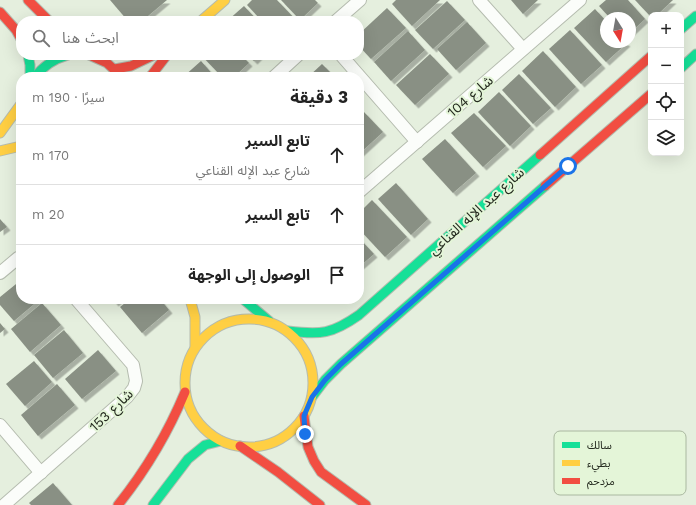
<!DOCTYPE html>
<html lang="ar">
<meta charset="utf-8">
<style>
:root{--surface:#fff;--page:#f2f2f2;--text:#222;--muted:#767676;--line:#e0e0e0}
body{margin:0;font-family:"Work Sans","Noto Sans Arabic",sans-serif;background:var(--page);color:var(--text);direction:rtl}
.controls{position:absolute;right:12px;top:12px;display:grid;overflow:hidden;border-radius:8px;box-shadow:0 4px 16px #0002}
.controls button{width:36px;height:36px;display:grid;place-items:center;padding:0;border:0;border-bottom:1px solid var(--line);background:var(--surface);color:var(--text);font:20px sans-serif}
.compass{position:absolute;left:600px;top:12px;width:36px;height:36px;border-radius:50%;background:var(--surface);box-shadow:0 4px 16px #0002;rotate:169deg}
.stop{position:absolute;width:12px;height:12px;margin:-9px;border:3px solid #1a73e8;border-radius:50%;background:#fff}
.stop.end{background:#1a73e8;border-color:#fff;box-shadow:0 1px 4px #0008}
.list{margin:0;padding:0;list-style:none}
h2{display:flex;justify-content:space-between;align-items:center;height:52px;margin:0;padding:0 16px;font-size:17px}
h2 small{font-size:13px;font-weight:400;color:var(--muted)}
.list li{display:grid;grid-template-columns:26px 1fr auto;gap:12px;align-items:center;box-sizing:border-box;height:60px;padding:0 16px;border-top:1px solid var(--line)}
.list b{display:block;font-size:15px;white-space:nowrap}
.list p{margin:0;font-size:13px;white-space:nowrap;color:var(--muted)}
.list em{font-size:13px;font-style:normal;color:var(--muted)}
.icon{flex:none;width:22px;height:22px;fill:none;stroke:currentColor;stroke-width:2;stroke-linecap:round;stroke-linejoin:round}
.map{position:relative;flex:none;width:696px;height:505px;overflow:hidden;direction:ltr}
.search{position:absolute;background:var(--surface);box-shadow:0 4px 16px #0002;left:16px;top:16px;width:348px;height:44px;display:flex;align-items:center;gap:10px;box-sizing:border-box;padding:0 14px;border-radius:16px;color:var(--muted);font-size:15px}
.panel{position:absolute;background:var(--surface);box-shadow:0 4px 16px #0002;left:16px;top:72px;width:348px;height:232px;border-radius:16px;direction:rtl}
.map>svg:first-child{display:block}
.building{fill:#899084;filter:url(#shadow)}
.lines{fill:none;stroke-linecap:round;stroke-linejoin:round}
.street-casing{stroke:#b5bcaf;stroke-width:14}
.fast-casing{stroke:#b5bcaf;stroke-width:11}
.slow-casing{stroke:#b5bcaf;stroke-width:11}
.jam-casing{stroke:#b5bcaf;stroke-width:11}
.street{stroke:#fbfdfa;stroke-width:12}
.fast{stroke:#16e098;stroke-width:9}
.slow{stroke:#ffcf43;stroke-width:9}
.jam{stroke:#f24e42;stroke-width:9}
.route{stroke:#1a73e8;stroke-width:5}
.labels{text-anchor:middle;stroke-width:4;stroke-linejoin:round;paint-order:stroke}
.street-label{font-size:14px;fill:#242a1f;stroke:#e4f5d8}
.key{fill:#e4f5d8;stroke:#aab8a0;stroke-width:1}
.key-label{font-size:11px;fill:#242a1f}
</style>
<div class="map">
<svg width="696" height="505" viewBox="0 0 696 505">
<defs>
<filter id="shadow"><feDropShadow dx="3.5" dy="3.5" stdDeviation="0" flood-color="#0004"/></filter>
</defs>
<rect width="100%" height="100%" fill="#e5efde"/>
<g class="building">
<polygon points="110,0 167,0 142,21 128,21"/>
<polygon points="252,0 277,0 297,21 262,21 247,5"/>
<polygon points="281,0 315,0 318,3 300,20"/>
<polygon points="396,0 440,0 412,26 392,4"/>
<polygon points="511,0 538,0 523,14"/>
<polygon points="606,0 628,0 645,19 630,33 630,18 610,18 599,6"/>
<polygon points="635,0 673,0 657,15 651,15 651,17"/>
<polygon points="447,1 465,20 433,49 415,30"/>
<polygon points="244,6 258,21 227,21"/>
<polygon points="387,8 406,28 371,59 359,46 359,34"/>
<polygon points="595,9 606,21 606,42 625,42 627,43 606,62 574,28"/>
<polygon points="467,22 486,43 456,70 437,49"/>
<polygon points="570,30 602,65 581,84 549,49"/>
<polygon points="408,31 425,50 391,81 374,62"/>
<polygon points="543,51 576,87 555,107 522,71"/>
<polygon points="430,54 449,74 415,105 396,85"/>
<polygon points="201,55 241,55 249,63 234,77 222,77"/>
<polygon points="248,55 260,55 254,61"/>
<polygon points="201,61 215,77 183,77"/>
<polygon points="322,64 335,77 308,77"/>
<polygon points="519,74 551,108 533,124 502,90"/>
<polygon points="499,92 531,126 510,146 478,112"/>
<polygon points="364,112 383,132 359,154 359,117"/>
<polygon points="474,113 506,146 483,167 451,133"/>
<polygon points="445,139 476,173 453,193 422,159"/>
<polygon points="396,183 428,219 411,235 378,199"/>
<polygon points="372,200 407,237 385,257 359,229 359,213"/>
<polygon points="0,219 7,227 0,232"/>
<polygon points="359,238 374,254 359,267"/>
<polygon points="21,280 21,299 40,299 14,321 0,305 0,297"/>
<polygon points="112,299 120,299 115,303"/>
<polygon points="130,299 160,299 169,310 142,333 120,307"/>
<polygon points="42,303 61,325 30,352 11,329"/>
<polygon points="0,323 5,329 0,333"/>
<polygon points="64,330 83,353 53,378 34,355"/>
<polygon points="98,350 116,371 82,399 65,379"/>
<polygon points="34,361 52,382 25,406 6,384"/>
<polygon points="57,384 75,405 38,436 21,415"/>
<polygon points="53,483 72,505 31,505 29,503"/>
</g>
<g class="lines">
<defs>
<g id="street">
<polyline points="479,0 523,49"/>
<polyline points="336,21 360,0"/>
<polyline points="341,55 417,142"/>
<polyline points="274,77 298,55"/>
<polyline points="359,192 580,0"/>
<polyline points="0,273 18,258 21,257"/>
<polyline points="0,425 41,473"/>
<polyline points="4,505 127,397 134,388 136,381 133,365 76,299"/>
</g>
<g id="fast">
<polyline points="681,29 696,16"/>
<polyline points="28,55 30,65 30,77"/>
<polyline points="681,68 696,54"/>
<path d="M35,77C43,66 54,59 68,55"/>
<polyline points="243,299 269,321"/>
<path d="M288,331C321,335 332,334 359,315L540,155"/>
<polyline points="312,397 325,380 341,364 545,186"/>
<polyline points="153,505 188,459 205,445 221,441"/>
</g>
<g id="slow">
<polyline points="201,21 225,0"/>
<polyline points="0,133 21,104"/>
<polyline points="0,151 21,146"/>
<polyline points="190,299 195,317 195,347"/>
<circle cx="249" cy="383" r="64"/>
</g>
<g id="jam">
<polyline points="28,0 49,21"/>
<polyline points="0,12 16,30 21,39"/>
<polyline points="89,55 107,63 122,77"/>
<polyline points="115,69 131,66 154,55"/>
<polyline points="150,77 167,55"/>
<polyline points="540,155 651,56"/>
<polyline points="545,186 651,94"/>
<polyline points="304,416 308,447 314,461 321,472 366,505"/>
<polyline points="240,446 278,472 320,505"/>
<path d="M118,505C146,470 168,433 185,392"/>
</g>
</defs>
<use href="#street" class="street-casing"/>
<use href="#fast" class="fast-casing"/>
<use href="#slow" class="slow-casing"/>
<use href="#jam" class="jam-casing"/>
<use href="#street" class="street"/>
<use href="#fast" class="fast"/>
<use href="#slow" class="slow"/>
<use href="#jam" class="jam"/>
</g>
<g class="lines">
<polyline class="route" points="305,434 304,416 312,397 325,380 341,364 568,166"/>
</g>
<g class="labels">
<g class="street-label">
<text transform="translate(470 96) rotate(-41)" y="5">شارع 104</text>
<text transform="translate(476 211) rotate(-42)" y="5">شارع عبد الإله القناعي</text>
<text transform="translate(111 410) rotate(-44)" y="5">شارع 153</text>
</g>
</g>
<rect x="554" y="431" width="132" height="64" rx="6" class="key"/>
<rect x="562" y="442" width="18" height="6" fill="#16e098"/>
<rect x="562" y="460" width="18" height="6" fill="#ffcf43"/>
<rect x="562" y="478" width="18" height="6" fill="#f24e42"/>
<g class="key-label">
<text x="587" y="449">سالك</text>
<text x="587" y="467">بطيء</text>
<text x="587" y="485">مزدحم</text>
</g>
</svg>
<div class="controls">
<button>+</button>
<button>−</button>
<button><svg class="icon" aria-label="locate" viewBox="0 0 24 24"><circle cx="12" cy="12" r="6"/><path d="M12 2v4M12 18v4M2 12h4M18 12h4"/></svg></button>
<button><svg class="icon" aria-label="layers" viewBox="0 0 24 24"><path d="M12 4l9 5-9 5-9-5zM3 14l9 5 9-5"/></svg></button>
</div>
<svg class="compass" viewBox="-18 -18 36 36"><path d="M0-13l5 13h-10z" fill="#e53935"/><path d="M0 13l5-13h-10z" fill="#767676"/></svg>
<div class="stop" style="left:568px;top:166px"></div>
<div class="stop end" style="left:305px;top:434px"></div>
<div class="search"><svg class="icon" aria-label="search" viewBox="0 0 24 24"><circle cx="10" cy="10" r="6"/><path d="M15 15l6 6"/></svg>ابحث هنا</div>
<section class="panel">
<h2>3 دقيقة<small>سيرًا · 190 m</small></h2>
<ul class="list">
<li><svg class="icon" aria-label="ahead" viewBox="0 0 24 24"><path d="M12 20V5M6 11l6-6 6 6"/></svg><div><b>تابع السير</b><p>شارع عبد الإله القناعي</p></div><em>170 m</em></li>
<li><svg class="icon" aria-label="ahead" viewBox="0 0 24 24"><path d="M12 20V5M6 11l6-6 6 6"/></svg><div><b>تابع السير</b></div><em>20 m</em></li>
<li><svg class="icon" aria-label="arrive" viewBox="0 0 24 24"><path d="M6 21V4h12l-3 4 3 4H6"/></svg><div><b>الوصول إلى الوجهة</b></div></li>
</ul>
</section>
</div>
